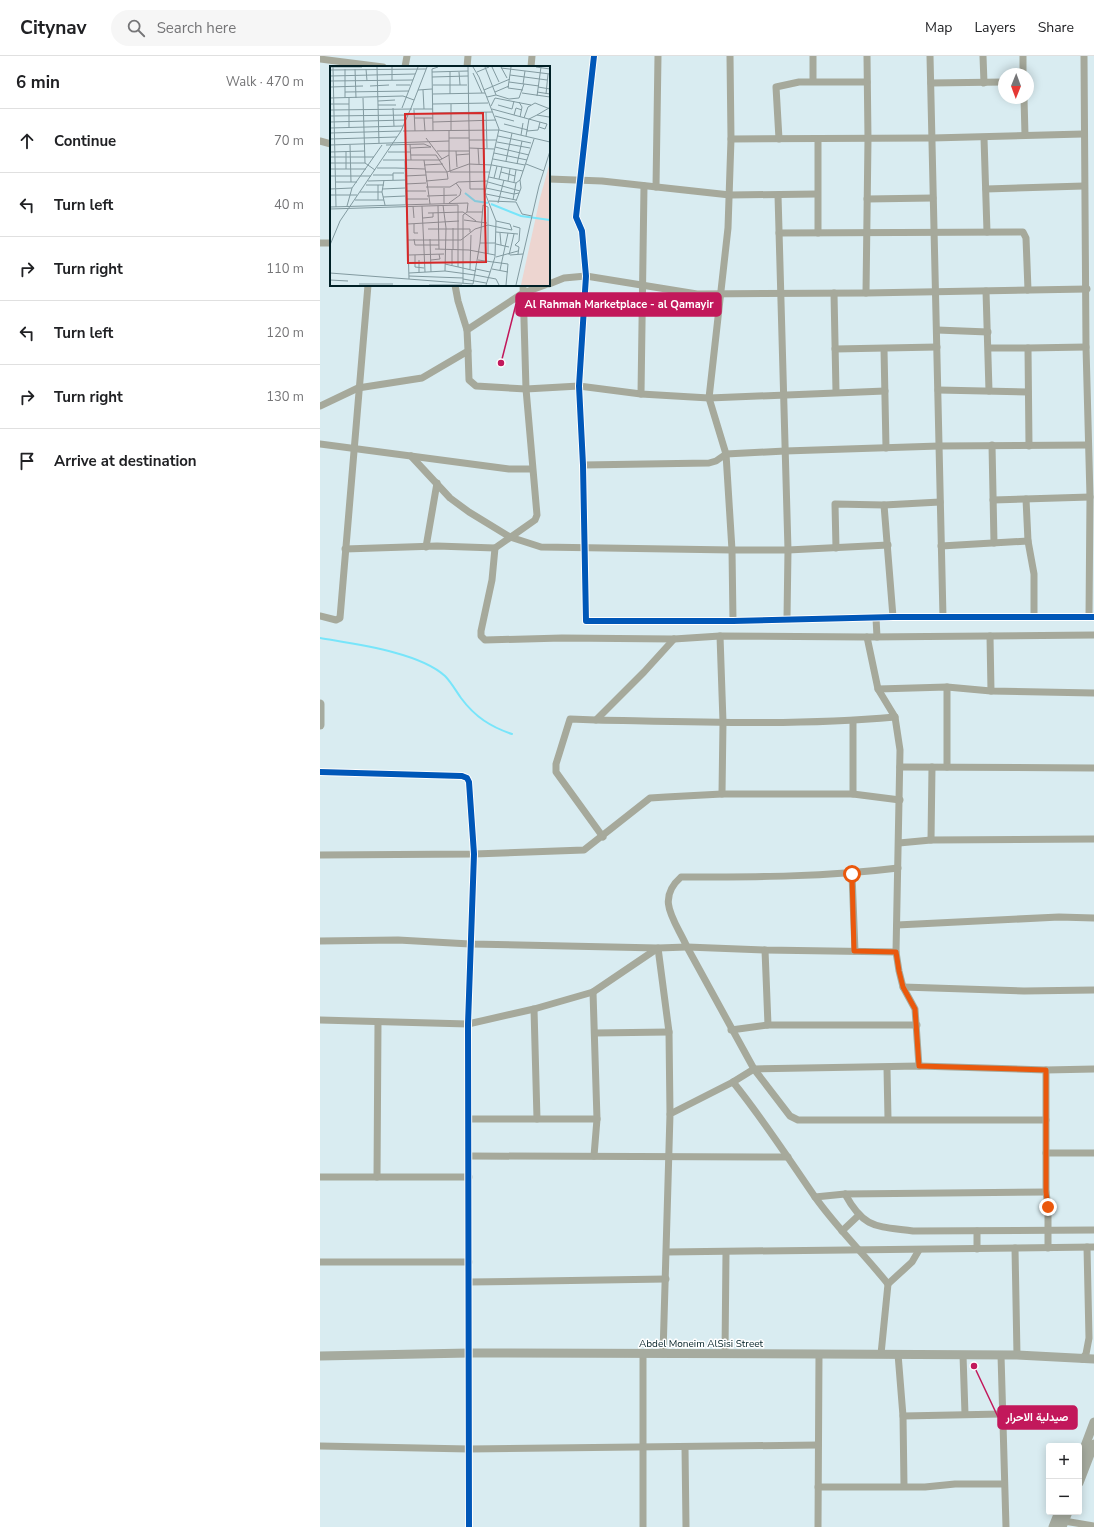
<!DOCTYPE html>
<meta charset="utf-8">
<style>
:root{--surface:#fff;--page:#f6f6f6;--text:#202124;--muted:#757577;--line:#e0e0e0}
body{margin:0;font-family:"Nunito Sans",Vazirmatn,sans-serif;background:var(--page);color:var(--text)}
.controls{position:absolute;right:12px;bottom:12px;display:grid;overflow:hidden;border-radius:4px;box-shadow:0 2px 10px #0003}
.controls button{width:36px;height:36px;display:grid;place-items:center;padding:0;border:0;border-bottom:1px solid var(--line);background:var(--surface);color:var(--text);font:20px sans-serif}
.compass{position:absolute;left:678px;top:12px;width:36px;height:36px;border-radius:50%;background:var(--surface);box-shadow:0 2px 10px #0003;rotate:181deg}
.stop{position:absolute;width:12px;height:12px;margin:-9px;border:3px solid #ea580c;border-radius:50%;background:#fff}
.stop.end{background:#ea580c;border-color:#fff;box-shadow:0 1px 4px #0008}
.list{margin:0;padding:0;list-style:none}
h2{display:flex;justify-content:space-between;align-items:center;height:52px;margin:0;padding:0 16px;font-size:17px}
h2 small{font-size:13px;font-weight:400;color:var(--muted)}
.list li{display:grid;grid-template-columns:26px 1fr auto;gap:12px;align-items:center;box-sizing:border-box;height:64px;padding:0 16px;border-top:1px solid var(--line)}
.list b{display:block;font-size:15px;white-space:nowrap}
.list em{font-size:13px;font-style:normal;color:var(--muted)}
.icon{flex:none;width:22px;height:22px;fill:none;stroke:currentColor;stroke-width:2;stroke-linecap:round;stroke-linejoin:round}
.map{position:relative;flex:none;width:774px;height:1471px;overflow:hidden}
header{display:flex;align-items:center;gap:24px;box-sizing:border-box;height:56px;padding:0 20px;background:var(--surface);border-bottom:1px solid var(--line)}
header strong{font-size:19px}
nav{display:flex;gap:22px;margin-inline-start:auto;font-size:14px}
.search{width:280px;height:36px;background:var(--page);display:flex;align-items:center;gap:10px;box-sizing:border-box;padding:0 14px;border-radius:22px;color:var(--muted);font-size:15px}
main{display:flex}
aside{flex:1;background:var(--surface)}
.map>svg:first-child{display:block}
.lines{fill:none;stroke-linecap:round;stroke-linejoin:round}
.stream{stroke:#78e5fa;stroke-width:2}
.street{stroke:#a6a99b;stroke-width:7}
.secondary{stroke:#a6ab9f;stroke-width:9}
.cycleway-casing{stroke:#fff;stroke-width:8}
.cycleway{stroke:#0057b8;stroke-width:6}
.route{stroke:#ea580c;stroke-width:5}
.labels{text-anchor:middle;stroke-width:3;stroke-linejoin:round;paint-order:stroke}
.street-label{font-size:10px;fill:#002026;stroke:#fff}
.inset-river{fill:none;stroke:#78e5fa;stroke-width:2}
.inset-road{fill:none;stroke:#829aa0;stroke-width:1}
.view{fill:#d62828;fill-opacity:0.15;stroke:#d62828;stroke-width:2}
.inset-edge{fill:none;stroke:#002026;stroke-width:2}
.leader{fill:none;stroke:#c2185b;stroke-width:1.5}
.callout-dot{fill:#c2185b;stroke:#fff;stroke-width:1.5}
.callout{fill:#c2185b;stroke:#c2185b;stroke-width:1.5}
.callout-label{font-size:11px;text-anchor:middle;font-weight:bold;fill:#fff}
</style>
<header>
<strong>Citynav</strong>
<div class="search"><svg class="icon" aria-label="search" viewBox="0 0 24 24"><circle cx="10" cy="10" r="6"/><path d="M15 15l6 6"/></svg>Search here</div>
<nav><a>Map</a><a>Layers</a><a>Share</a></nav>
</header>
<main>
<aside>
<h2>6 min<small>Walk · 470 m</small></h2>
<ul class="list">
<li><svg class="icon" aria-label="ahead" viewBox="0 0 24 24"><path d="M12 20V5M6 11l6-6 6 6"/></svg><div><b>Continue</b></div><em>70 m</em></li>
<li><svg class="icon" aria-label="left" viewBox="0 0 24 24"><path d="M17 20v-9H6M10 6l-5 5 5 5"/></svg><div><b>Turn left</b></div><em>40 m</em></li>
<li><svg class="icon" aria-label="right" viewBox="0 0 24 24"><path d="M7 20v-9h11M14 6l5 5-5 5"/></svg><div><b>Turn right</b></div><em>110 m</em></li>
<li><svg class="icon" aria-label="left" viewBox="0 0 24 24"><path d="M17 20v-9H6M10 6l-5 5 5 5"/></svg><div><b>Turn left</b></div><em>120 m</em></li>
<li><svg class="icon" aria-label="right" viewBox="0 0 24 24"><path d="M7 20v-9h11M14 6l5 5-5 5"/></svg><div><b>Turn right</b></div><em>130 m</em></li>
<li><svg class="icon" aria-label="arrive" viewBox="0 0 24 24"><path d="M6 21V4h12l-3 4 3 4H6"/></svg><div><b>Arrive at destination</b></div></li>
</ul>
</aside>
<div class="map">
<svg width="774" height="1471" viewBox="0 0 774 1471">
<rect width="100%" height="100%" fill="#d9ecf1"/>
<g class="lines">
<path class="stream" d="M0,582C34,588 99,596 125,620C131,626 136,635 141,642C155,661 171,671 192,678"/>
<g class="street">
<polyline points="274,0 256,161 262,175 266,220 259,330 263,409 266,565 413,565 573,561 774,561"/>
<polyline points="410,0 411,83 408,172 389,342 406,398 412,494 413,565"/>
<polyline points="610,0 623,561"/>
<polyline points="663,0 664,27"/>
<polyline points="703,0 703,18"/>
<polyline points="764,0 766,291 770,441 769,561"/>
<polyline points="0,3 63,11"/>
<polyline points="85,11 87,0"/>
<polyline points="147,11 148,0"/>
<polyline points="211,11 212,0"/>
<polyline points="493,25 493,0"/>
<polyline points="611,27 684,26"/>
<polyline points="704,42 705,79"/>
<polyline points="664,82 667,176"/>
<polyline points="411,83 612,82 763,78"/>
<polyline points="459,83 456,31 479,26 547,26"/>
<polyline points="498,84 498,177"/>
<polyline points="0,85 11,88"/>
<polyline points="229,123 282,125 410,139 497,138"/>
<polyline points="336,131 338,0"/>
<polyline points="666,133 764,130"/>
<polyline points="458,139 468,494 467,562"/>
<polyline points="547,143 613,142"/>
<polyline points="459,177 703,176 706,182 708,234"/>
<polyline points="0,187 11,187"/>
<polyline points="229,228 244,222 266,220 377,238 546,237 767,233"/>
<polyline points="135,229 138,245 147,274"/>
<polyline points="666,235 669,335"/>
<polyline points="514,237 516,336"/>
<polyline points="546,237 548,83 547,0"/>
<polyline points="617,274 668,276"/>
<polyline points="669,292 708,292 709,390"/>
<polyline points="708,292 766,291"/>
<polyline points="515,293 617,291"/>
<polyline points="564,293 566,392"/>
<polyline points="148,295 149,324 156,330 206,333 259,330 321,338 389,342 565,335"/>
<polyline points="618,334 708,336"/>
<polyline points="321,338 324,130"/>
<polyline points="0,350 38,332 102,322 148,295 147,274 203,237 225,229"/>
<polyline points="0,388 189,413 212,413"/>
<polyline points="672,389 674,487"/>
<polyline points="91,400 130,442 149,456 190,481 221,491 412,494 468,494 568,489"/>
<polyline points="263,409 389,407 396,405 406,398 465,395 619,390 768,389"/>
<polyline points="706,443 708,485 714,518 714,561"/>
<polyline points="673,444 770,441"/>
<polyline points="564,449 573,561"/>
<polyline points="621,490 708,485"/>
<polyline points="106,491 117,427"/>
<polyline points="175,492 172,524 161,575 161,580 165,584 242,582 354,583 400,580 547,581 774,579"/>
<polyline points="516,492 515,448 564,449 620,446"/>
<polyline points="25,493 117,490 175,492 215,464 217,459 206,333 203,229"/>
<polyline points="0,560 16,564 20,562 48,229"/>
<polyline points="556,562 557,581"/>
<polyline points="400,580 403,666 402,738"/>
<polyline points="670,580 671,635"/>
<polyline points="547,581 558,633 575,661 580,694 576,896 579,915 583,931 595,953 599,1010"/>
<polyline points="627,631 627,711"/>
<polyline points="558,633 627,631 671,635 774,637"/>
<path d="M276,664C375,666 476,670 575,661"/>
<polyline points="580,711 774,712"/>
<polyline points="0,716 142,720 147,722 149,726 154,798 148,968 149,1471"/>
<polyline points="533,738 533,665"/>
<polyline points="283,781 236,716 236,708 250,663 276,664 324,616 354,583"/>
<polyline points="611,784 612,711"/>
<polyline points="579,787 611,784 774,783"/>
<polyline points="0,799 154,798 264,794 330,742 346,741 402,738 533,738 580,744"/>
<polyline points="532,818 535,895"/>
<polyline points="577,869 739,861 774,862"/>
<polyline points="0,885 78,884 150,888 338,892 349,976 350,1058"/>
<polyline points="367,891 434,1013 470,1060 478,1064 726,1064"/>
<polyline points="367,891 445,894 576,896"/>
<polyline points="445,894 448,969"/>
<polyline points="583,931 704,935 774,934"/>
<polyline points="273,936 277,1063 274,1100"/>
<polyline points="214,953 217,1063"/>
<path d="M0,964L148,968L214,953L273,936L338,892L367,891C355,864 335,844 361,821C434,821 506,821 578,812"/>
<polyline points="411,974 448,969 597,969"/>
<polyline points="275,977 349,976"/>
<polyline points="567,1012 568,1063"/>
<polyline points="726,1014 726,1136 728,1151 728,1192"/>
<path d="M413,1026C443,1063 468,1102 495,1141C517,1172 544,1198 568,1228"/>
<polyline points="149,1063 277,1063"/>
<polyline points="726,1097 774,1097"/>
<polyline points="149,1100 468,1101"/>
<polyline points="0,1121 149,1121"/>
<polyline points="57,1121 58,966"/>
<path d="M525,1138C544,1173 556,1170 593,1175L774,1174"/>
<polyline points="495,1141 525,1138 726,1136"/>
<polyline points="522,1175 539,1159"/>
<polyline points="657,1175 657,1193"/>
<polyline points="695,1192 697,1299"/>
<polyline points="347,1196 774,1191"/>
<polyline points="0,1206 149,1206"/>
<polyline points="149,1226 346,1223"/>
<polyline points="323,1298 323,1471"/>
<polyline points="343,1298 350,1058 413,1026 434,1013 599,1010 726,1014 774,1013"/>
<polyline points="405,1298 406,1196"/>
<polyline points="561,1298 568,1228 592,1206 599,1194"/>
<polyline points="578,1298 583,1360 584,1430"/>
<polyline points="643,1299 645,1358"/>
<polyline points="681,1299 686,1471"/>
<polyline points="762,1303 766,1298 769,1282 767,1191"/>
<polyline points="583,1360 682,1358"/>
<polyline points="0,1390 149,1393 498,1389"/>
<polyline points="365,1391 366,1471"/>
<polyline points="498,1431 605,1431 635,1428 684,1428"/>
<polyline points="744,1465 774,1470"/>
<polyline points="498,1471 499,1298"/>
</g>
<g class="secondary">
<polyline points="0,648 0,669"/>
<polyline points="0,1300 149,1297 499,1298 697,1299 774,1303"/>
<polyline points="759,1406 774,1366"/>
<polyline points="759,1427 774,1388"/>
<polyline points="733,1471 739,1456"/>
<polyline points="742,1471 748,1456"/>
</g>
<defs>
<g id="cycleway">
<polyline points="274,0 256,161 262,175 266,220 259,330 263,409 266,565 413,565 573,561 774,561"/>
<polyline points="0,716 142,720 147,722 149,726 154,798 148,968 149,1471"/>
</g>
</defs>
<use href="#cycleway" class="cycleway-casing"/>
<use href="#cycleway" class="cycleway"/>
</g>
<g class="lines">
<polyline class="route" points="532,818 534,895 576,896 579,915 583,931 595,953 599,1010 726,1014 726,1136 728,1151"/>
</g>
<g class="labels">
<g class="street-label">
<text x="381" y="1291">Abdel Moneim AlSisi Street</text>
</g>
</g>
<g transform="translate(10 10)">
<rect width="220" height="220" fill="#d9ecf1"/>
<path d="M220,96V219H191L210,132Z" fill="#edd5d0"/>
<path class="inset-river" d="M135,127L145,135L158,137M161,138L191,150L220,154"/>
<path class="inset-road" d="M0,1H32M3,1L6,141M47,1L49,77M62,1V14M138,1L140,123H156M143,1L149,11L169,63L155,127L166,155L165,191L156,219M155,1L166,29M162,1L169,16M171,1L177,12M181,1L178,22L193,24M206,1L220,3M171,2L220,8M15,3V32M25,3L26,32M36,3L37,15M0,4L96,3M102,6L138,5M120,6V28M129,6L130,19M147,6L159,1M143,7L152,27M180,9L217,14M0,10L85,8M102,11L138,10M0,15L83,14M179,16L209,20M193,18L195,5M66,19H80M103,19H137M40,20L59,19M0,21L33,20M208,21L220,23M88,24L102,23M93,24L94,43M154,24L180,13M15,26L79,25M165,26L179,20M207,26L220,28M192,27L220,31M103,28L155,27M216,28L218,8M207,30L211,1M157,31L166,29L179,33L189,32L194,18M0,32L73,30L84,34M19,32V61M48,35L65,34M189,36L192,41L190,51M0,38H19M103,38L158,37M121,38V65M48,39H66M168,39L182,43L184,35M161,40L165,32L201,39M63,42L64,60M72,42L88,1M81,42L97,1M83,43H103M162,43L217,58L215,63L209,61M0,44L82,43M84,44L85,65M156,46L157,82M103,47L162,46M184,49L186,42L192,44M207,49L219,42M0,50L78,49M165,50L184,55M84,52H103M94,52L95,65M194,52L198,41L205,37L220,43M199,53L207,49L219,51M0,56L75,54M103,56L166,54M174,58L198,64M0,62L73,60M73,65L169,64L220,76M103,65L102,3L108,1M197,65L208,64L210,56M0,67L71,65M191,69L193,57M168,70L201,77M196,70L199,53M96,72L112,93M119,72H139M0,73L67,71M139,74H166M167,76L200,82M80,78L81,94M0,79L119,75M20,79L21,116M56,79L94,78L101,81M165,81L199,89M81,82L101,81M139,82L164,83M148,82L149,98M154,82V98M16,85V103M107,85H139M126,85L127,101M0,86L35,85M58,86H81M164,87L197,94M81,89H106L117,106M119,89L120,106H159M126,89L139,88M0,91H44M163,93L195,99M53,94H110L119,89V65M94,94L100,138M75,95L76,138M176,95L182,67M0,97H35L33,32M35,97L45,104M187,98L192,75M196,98L214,105M94,99L113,98M47,102H66M66,102L95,103M0,103H36M96,106H117M171,106L185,110M43,109H63M0,110H41M75,110L96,109M159,111L186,117L190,114L204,73M164,112L167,100M169,113L172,101M54,114L52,126L55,139M63,114V107H74M38,115L75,114M96,115L118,113L117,106L139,98L162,99L193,105M178,115L180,103M6,116H27M158,116L190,125M184,116L186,104M75,118L96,117M36,119H54M48,119V134M96,121H120L128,116L157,115M114,122V138M156,122L184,128L189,127M0,123L22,122M52,123L75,122M75,125H96M30,126H52M156,128L186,134M0,129H27M97,130L127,129M53,131L75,130M76,133H98M25,134H54M183,134L186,117M159,135L186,136L192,148L202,150M186,135L191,122L190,114M119,137L130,129L131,124L126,117M168,137L174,114M113,139L116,162L115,205M17,140L22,122L52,79M77,140L79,213M83,140L84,152M92,140L95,206M108,140L109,183M0,141L138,137L137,146M0,143L128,139V201M98,147L133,146L146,155M93,152L103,151V147M134,154L157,157M78,158L129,155M84,158V167H88M183,160L190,162L189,175L185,179L189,181L188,188M123,162V183M98,163H140V166M166,166L188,168M170,167L171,179M84,173L85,179H109M100,173L101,206M78,174H131L145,163L158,159L182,164L180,158L166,155M150,177H165M166,178L179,181M0,179L10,155L71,65L81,42M105,183L139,184L165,189M122,183V199M79,189L114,188M85,189V201L94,202M179,189L184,168M180,189L193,188M166,191L188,185M89,194V207M101,194L110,193L109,188M148,194L178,198L176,219M115,198L146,205M140,203L141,169M146,203L160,206M162,203L178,206M170,204L178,167M0,207L143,218M79,207L115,205L145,209L166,213L169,219M79,210L133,212M133,213L156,217M0,214L18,215M133,217V149L137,146H153M29,218H63M143,218L150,177L153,139L158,141V188M99,219H132M186,219L209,120L220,85"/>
<path class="view" d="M153,47L156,196L78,197L75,48Z"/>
<rect width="220" height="220" class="inset-edge"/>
</g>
<path class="leader" d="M181 307L196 248M654 1310L678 1361"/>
<g class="callout-dot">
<circle cx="181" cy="307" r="4"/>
<circle cx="654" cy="1310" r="4"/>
</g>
<g class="callout">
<rect x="196" y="237" width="205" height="23" rx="4"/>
<rect x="678" y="1350" width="79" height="23" rx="4"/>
</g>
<g class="callout-label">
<text x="299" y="252">Al Rahmah Marketplace - al Qamayir</text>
<text x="717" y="1365">صيدلية الاحرار</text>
</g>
</svg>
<div class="controls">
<button>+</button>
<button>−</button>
</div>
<svg class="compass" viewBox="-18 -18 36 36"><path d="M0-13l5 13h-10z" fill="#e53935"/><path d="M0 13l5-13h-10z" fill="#757577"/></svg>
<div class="stop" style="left:532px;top:818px"></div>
<div class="stop end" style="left:728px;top:1151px"></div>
</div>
</main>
